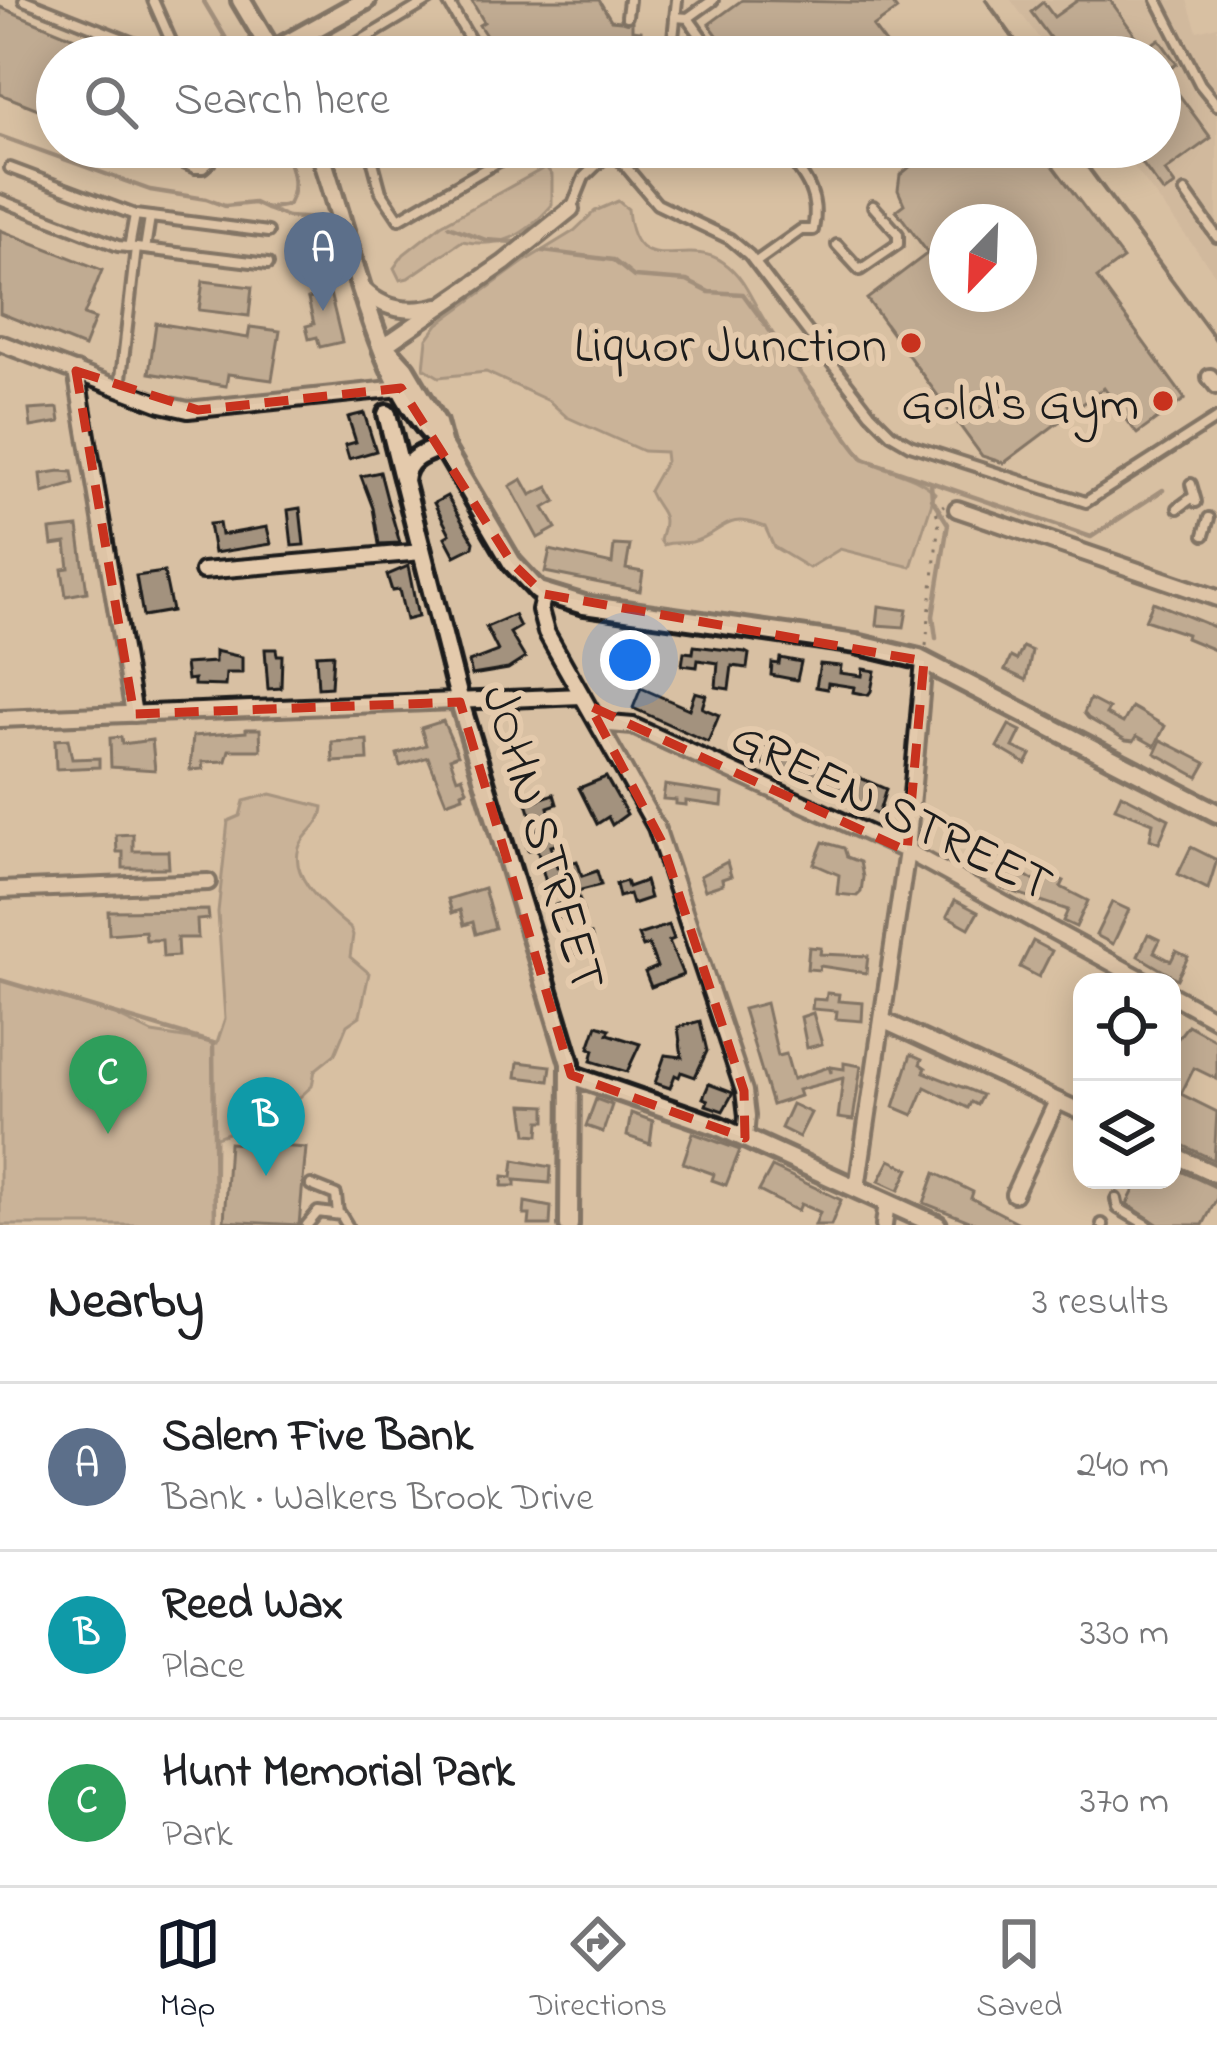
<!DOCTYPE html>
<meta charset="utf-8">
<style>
:root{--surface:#fff;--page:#f6f6f6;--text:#202124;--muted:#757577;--line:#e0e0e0;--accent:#111827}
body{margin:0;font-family:"Indie Flower",sans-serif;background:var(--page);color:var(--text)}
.controls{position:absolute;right:36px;bottom:36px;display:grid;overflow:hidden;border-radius:24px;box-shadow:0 6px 30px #0003}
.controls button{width:108px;height:108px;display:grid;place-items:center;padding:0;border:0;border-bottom:3px solid var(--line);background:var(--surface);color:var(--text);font:60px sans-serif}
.compass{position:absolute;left:929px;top:204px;width:108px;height:108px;border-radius:50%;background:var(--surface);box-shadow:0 6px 30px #0003;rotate:203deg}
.you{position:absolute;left:630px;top:660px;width:42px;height:42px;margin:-30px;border:9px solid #fff;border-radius:50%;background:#1a73e8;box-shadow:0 0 0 18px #1a73e833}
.badge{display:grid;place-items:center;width:78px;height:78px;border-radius:50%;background:var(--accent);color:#fff;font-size:39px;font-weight:700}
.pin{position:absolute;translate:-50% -99px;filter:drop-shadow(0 3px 6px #0008)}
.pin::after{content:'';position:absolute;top:63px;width:42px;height:36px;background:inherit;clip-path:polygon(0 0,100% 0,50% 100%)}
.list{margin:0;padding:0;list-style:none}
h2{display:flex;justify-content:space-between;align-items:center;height:156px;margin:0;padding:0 48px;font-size:51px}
h2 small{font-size:39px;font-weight:400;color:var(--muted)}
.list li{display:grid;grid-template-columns:78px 1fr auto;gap:36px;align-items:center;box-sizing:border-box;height:168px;padding:0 48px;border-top:3px solid var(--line)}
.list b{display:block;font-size:45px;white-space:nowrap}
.list p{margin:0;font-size:39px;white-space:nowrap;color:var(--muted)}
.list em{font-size:39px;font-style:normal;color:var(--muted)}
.icon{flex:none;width:66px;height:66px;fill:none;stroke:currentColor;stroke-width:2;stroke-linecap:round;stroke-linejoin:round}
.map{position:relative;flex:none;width:1217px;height:1225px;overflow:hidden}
.search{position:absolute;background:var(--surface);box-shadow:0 6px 30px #0003;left:36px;right:36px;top:36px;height:132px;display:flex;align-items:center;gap:30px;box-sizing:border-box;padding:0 42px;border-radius:66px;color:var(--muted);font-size:45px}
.sheet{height:660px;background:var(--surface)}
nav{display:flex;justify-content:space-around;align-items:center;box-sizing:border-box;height:168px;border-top:3px solid var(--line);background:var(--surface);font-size:33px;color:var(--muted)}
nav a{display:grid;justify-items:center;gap:6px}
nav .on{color:var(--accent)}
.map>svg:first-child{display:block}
.built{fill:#c8b298}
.green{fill:#b9a48d;stroke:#6a6054;stroke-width:3}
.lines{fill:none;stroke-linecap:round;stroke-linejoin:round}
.stream{stroke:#60574d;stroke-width:4.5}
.building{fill:#a3927e;stroke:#1c1c1c;stroke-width:3;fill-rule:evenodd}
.service-casing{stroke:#1c1c1c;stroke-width:16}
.minor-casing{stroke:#1c1c1c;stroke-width:22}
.tertiary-casing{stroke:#1c1c1c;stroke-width:26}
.path{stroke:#1c1c1c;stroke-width:3;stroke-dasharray:3 9;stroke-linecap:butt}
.service{stroke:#e4caac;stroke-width:8}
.minor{stroke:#e4caac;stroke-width:14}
.tertiary{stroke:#e4caac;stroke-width:16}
.rail{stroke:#1c1c1c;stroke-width:4.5}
.marked{fill:none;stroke:#c8321e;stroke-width:9;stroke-dasharray:24 15;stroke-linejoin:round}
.poi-dot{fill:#c8321e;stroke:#e4caac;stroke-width:4.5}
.labels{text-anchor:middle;stroke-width:12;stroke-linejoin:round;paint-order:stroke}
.poi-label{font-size:51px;fill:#1c1c1c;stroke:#e4caac;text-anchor:end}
.street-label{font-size:51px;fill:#1c1c1c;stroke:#e4caac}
</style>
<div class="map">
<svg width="1217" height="1225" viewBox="0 0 1217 1225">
<rect width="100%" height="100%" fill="#d8c0a3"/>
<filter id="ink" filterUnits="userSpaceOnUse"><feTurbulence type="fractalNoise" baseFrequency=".00833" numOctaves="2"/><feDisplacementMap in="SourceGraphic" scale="24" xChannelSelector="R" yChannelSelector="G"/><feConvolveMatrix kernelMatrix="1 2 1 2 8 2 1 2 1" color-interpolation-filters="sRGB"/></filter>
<g filter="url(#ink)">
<polygon class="built" points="1011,0 1187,0 1197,31 1217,26 1217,277 1119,147 1160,147 1160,57 1053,57"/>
<g class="green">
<path d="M546,167L552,175V205C525,236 502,249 462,241L408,278L400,280L394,268L404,254L441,225Z"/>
<path d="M618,201L628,209C634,285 685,235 723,262C745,277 751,300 765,321C785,355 811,387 834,419C842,430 851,448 861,456C879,471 913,471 935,493L911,567L840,549L809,568L774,547L765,527C723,510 724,534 692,542C682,544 674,541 663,545L660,540C670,510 659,515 649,491L666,461L665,452L643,451L567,417L549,401L486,372L439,377L424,368L427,339L438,324L525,261L574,231L595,211Z"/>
<path d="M271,794L323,807C322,823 312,827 303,840C281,873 329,910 350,928L353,935L350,957L369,973L360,1016L347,1025L335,1054L315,1070L312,1086L290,1106L257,1105L234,1131L216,1137L215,1225H0V980L115,1015L152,1033L217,1043L225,1019L218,912L228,821L240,816L244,801Z"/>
</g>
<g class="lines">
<g class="stream">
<polyline points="203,0 231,47"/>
<path d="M0,136L150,190L206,199L225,206L254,203L267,209L288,205C299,186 292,166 283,147"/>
<polyline points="267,209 288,217 319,219"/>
<polyline points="449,226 486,240 513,242"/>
<polyline points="543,251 613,260 634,277 687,281 709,292 743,294 863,459 1091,537 1163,490"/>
<polyline points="931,483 932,499 948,524 933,616 936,638"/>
<polyline points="0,980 213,1043 215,1225"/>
</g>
</g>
<g class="building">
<polygon points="471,0 599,0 611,20 632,22 632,30 641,31 638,57 500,57 479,25 484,22"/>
<polygon points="742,0 892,3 897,10 873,27 896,57 733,57 709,24"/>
<polygon points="1078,0 1110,0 1145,49 1159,39 1177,64 1163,73 1211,138 1165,171 1175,185 1164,193 1130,147 1160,147 1160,57 1064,57 1031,12 1043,2 1054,17"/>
<polygon points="0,7 120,57 57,57 57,108 46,103 43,111 0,94"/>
<path d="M927,147H1039L1123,259L1097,278L1185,399L1137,434L1104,388L1004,463L982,456L867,299L928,253L896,210L904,204L898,190L900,175L929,151ZM947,222H1019V294H947Z"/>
<polygon points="0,230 102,270 84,315 95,319 84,347 0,313"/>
<polygon points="203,281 252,287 249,316 199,310"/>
<polygon points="330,293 342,342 320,347 317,337 309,339 306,326 314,324 308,299"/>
<polygon points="156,323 248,338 250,327 280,331 272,380 228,374 226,386 149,373"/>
<polygon points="58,408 60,422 31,427 29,410"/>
<polygon points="364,413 376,451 349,459 345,445 356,442 348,417"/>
<polygon points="60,471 72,472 74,484 43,493 41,474"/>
<polygon points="380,472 387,499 400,543 379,544 373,508 361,476"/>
<polygon points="522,479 531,495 548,487 556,501 544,508 556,528 538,538 510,486"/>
<polygon points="447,496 474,542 473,547 455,556 445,537 450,534 434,503"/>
<polygon points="300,508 304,545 292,546 288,510"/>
<polygon points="219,523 221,535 267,527 271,544 214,553 209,524"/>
<polygon points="78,527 87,592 66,596 62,569 69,568 66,543 52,545 50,530"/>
<polygon points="614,545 630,546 626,569 643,572 640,591 545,572 550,550 612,564"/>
<polygon points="408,566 418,617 406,620 399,590 392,591 387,575"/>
<polygon points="164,572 172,611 143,616 136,576"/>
<polygon points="1153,602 1217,628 1217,651 1186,638 1187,634 1145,620"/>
<polygon points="879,606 907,610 904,627 877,625"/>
<polygon points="514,615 520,627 510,633 525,658 508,669 472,675 469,662 498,651 486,627"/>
<polygon points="694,646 745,652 749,654 747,668 732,666 729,689 716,687 718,663 698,660 697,667 682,665 684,652 693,653"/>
<polygon points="1023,647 1032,651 1026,680 1005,670 1011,657 1017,660"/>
<polygon points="265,649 276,649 277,655 282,655 281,688 268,689"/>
<polygon points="215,651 242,657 242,673 226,673 225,686 194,685 194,679 187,680 185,664 215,662"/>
<polygon points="333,654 331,687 318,688 316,655"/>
<polygon points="780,658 801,662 797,680 771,675 772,663 779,664"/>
<polygon points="820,664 841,666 840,673 862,676 863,669 875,671 871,691 868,695 853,692 854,687 828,683 827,689 816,687"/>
<polygon points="641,688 689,709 695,692 706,695 702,708 719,715 708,742 633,708"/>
<polygon points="1090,699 1109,709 1106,714 1123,723 1132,707 1165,726 1155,746 1137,736 1134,741 1126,740 1088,718 1084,713"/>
<polygon points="443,721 458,755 450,758 457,778 462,776 467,790 462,792 463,796 446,802 428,757 400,766 397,754 426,745 421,728"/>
<polygon points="1009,725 1021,731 1013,747 1031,755 1026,764 997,747"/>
<polygon points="246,729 260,729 261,750 229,750 226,761 202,762 203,769 190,770 193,736 246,732"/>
<polygon points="759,734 886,789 878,815 765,764 761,767 748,761"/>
<polygon points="121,737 122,744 152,740 155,770 111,767 110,738"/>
<polygon points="68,739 72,759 99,758 99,767 56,769 55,740"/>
<polygon points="367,740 368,760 333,762 332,742"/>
<polygon points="1161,740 1206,763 1198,777 1155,753"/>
<polygon points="606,777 627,814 612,825 608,817 597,824 579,788"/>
<polygon points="665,785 723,794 722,806 686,801 686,805 676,804 676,800 663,799"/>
<polygon points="554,794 557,804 548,807 554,831 559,830 563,843 551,846 557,867 577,861 582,876 597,871 601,885 577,891 583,912 558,919 554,919 551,907 564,902 558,879 546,883 537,849 528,850 524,837 536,832 527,803"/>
<polygon points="1121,794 1169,819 1159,843 1150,839 1153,823 1115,808"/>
<polygon points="133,834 133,851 168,851 169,868 123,868 123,852 117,852 116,835"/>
<polygon points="823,842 844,848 847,857 860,862 863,877 861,892 857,896 837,894 839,875 814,864"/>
<polygon points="1191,847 1217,860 1208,889 1178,874"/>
<polygon points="727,862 731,876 722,879 723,884 705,890 700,876"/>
<polygon points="1008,864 1039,884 1043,877 1051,880 1053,876 1064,881 1061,887 1088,901 1076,927 1063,921 1068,910 1002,888"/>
<polygon points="626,881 628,887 645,881 650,898 632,904 629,894 619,897 616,884"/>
<polygon points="484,888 495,928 476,934 473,922 464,925 460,910 452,913 448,899"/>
<polygon points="955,900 978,912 969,928 947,916"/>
<polygon points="1112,902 1129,910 1113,944 1096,935"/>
<polygon points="208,910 209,919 197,920 198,938 177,938 178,956 163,957 162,940 146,940 145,931 109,934 108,911"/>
<polygon points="669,925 674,939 669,941 683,975 651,987 645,972 657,967 649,945 643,947 638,935"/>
<polygon points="591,934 595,949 565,957 564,939"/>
<polygon points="1148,934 1160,940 1154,952 1171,961 1176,951 1188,957 1177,979 1138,956"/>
<polygon points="1033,941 1052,951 1039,977 1020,967"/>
<polygon points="809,947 821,948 820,954 868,956 866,973 820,966 819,970 807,969"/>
<polygon points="827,993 839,994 838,1001 863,1003 862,1021 836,1019 837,1011 812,1009 813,999 826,1000"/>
<polygon points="766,1003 778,1056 786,1054 793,1079 829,1067 831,1073 831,1067 844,1069 844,1063 861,1066 853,1120 838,1118 843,1078 798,1090 800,1096 772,1105 743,1009"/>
<polygon points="813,1013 822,1044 807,1048 801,1017"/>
<polygon points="700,1021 707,1051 695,1077 681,1072 679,1077 675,1075 670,1088 655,1083 665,1055 682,1057 678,1027"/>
<polygon points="597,1025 610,1029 608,1034 640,1044 627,1072 591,1061 594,1050 589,1048"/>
<polygon points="1188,1025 1217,1041 1217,1079 1194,1068 1181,1094 1217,1112 1214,1160 1172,1140 1172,1046"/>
<polygon points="911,1054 922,1059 920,1064 926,1068 924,1072 982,1095 977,1105 971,1102 968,1108 925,1087 913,1115 894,1107"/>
<polygon points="518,1062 551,1066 549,1081 516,1077"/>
<polygon points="709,1084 733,1093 723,1111 706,1105 708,1100 703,1098"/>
<polygon points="596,1099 612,1105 603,1132 586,1126"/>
<polygon points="792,1104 811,1113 799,1137 781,1128"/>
<polygon points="523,1105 546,1106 546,1121 540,1121 539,1135 527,1134"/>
<polygon points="631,1113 653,1121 650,1144 627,1136"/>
<polygon points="693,1133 740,1150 726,1185 712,1180 714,1174 683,1163"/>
<polygon points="229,1143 306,1148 299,1225 224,1221"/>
<polygon points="514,1160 551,1167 550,1183 515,1180 515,1186 502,1186 503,1176 512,1177"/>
<polygon points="890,1160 909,1169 899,1190 879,1181"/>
<polygon points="772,1167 841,1200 831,1225 815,1225 820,1212 801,1204 798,1211 759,1191"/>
<polygon points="1172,1167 1217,1188 1217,1198 1203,1225 1159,1225 1127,1204 1139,1180 1158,1185 1161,1180 1172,1180"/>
<polygon points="935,1173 973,1192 971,1198 1023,1225 979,1225 924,1203"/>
<polygon points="525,1202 551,1207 550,1225 529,1225 530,1215 524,1215"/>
</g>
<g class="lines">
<defs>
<g id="service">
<polyline points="24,0 169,57 171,41 153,0"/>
<polyline points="447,0 480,57"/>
<polyline points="1157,0 1200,84 1217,105"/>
<polyline points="627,16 629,0"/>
<polyline points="675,17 688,18 716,57"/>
<polyline points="688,18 713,0"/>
<polyline points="334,57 429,0"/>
<polyline points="671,57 677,0"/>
<polyline points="146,147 195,168 203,168 210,162"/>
<polyline points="369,147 381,192 399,219 523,147"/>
<polyline points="612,150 657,204 730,239 749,255 870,413 891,434 910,445 1086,502 1217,418"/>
<polyline points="10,168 135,215 268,232"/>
<polyline points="1185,192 1217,237"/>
<polyline points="0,200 118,246 136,248"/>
<polyline points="572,207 584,177 614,148"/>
<polyline points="837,245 860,270 898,244 898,234 873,206"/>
<polyline points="129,248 135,215"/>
<polyline points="145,249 150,217"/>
<path d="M756,262L801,230H813C821,193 803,175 782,147"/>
<polyline points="120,387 136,248 268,264"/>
<polyline points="1191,484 1196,502"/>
<polyline points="1178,508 1193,497"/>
<polyline points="1204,535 1209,518"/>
<polyline points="311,1185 336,1195 338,1214"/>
<polyline points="1116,1199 1118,1208 1147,1225"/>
<polyline points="1102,1224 1103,1225"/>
<polyline points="307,1225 318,1212 341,1215 347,1225"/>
</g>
<g id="minor">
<path d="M362,288C383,310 409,314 438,306"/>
<polyline points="0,343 161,404 188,410 401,388"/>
<polyline points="384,346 504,263 571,209"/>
<polyline points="76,371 134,714"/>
<polyline points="1210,377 1217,386"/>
<polyline points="957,509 1217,598"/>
<polyline points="203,571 422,552"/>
<polyline points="544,594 540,610 546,632 656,827 744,1091 747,1116 745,1138"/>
<polyline points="0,719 582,696"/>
<polyline points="598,723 633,726 907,851 1147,982"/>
<polyline points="0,890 208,882"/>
<polyline points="1172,995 1217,1020"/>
<polyline points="884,1021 1082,1112"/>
<polyline points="1172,1154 1217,1175"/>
<polyline points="857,1188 907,851 924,661"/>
<polyline points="1014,1194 1057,1101"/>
<polyline points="884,1225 887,1202"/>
</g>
<g id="tertiary">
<polyline points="241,0 275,57"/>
<polyline points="272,52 366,0"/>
<path d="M318,147C350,233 374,384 442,445"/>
<polyline points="384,346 405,369 437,423 443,446 512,563 538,591 584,605 856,644 919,659 1217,813"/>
<polyline points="387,414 403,478"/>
<path d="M443,446C424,453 405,458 404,481L460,702L570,1063L569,1225"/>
<polyline points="571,1075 718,1126 937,1225"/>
</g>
</defs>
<use href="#service" class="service-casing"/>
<use href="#minor" class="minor-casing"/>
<use href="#tertiary" class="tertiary-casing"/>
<g class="path">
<polyline points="546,147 564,170"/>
<polyline points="926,646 939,520 936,511 944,505"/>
</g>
<use href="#service" class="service"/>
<use href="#minor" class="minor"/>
<use href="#tertiary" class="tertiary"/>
<g class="rail">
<polyline points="986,0 1027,57"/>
<polyline points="1073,147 1217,341"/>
</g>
</g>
</g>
<path d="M0 0H1217V1225H0ZM76,371L198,410L401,388L512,563L544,594L924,661L907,851L590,706L661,840L744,1091L745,1138L571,1075L460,702L134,714Z" fill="#d8c0a3" fill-opacity=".55" fill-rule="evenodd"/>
<path class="marked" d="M76,371L198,410L401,388L512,563L544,594L924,661L907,851L590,706L661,840L744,1091L745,1138L571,1075L460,702L134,714Z"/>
<g class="poi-dot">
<circle cx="911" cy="343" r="12"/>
<circle cx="1163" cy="401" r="12"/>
</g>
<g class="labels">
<g class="poi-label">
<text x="887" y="361">Liquor Junction</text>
<text x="1139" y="419">Gold's Gym</text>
</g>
<g class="street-label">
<text transform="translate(893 808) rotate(26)" y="18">GREEN STREET</text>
<text transform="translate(546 837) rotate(73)" y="18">JOHN STREET</text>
</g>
</g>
</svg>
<div class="controls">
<button><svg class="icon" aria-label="locate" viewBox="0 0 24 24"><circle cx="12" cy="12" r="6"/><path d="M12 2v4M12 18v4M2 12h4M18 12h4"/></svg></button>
<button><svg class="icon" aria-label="layers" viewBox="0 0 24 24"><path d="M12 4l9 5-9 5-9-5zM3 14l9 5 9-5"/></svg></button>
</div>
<svg class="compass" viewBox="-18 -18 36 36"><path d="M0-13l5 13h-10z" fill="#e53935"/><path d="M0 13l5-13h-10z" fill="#757577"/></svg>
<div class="you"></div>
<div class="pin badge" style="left:323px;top:311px;background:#5c6f8a">A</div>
<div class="pin badge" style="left:266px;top:1176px;background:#0f9aa8">B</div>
<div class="pin badge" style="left:108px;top:1134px;background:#2e9e5b">C</div>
<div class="search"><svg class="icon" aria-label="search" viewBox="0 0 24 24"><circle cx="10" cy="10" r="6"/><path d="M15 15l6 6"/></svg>Search here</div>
</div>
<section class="sheet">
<h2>Nearby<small>3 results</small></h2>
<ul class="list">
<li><span class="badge" style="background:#5c6f8a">A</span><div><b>Salem Five Bank</b><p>Bank · Walkers Brook Drive</p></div><em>240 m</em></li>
<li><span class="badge" style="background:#0f9aa8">B</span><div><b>Reed Wax</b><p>Place</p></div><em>330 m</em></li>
<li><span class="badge" style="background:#2e9e5b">C</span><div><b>Hunt Memorial Park</b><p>Park</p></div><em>370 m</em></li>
</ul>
</section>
<nav>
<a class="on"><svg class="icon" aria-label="map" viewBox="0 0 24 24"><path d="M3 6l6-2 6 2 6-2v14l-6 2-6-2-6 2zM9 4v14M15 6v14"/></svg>Map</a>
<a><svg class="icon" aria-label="directions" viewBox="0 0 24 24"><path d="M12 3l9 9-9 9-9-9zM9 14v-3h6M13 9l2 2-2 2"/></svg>Directions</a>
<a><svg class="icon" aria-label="saved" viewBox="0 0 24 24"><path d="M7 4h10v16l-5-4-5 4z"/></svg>Saved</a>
</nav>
